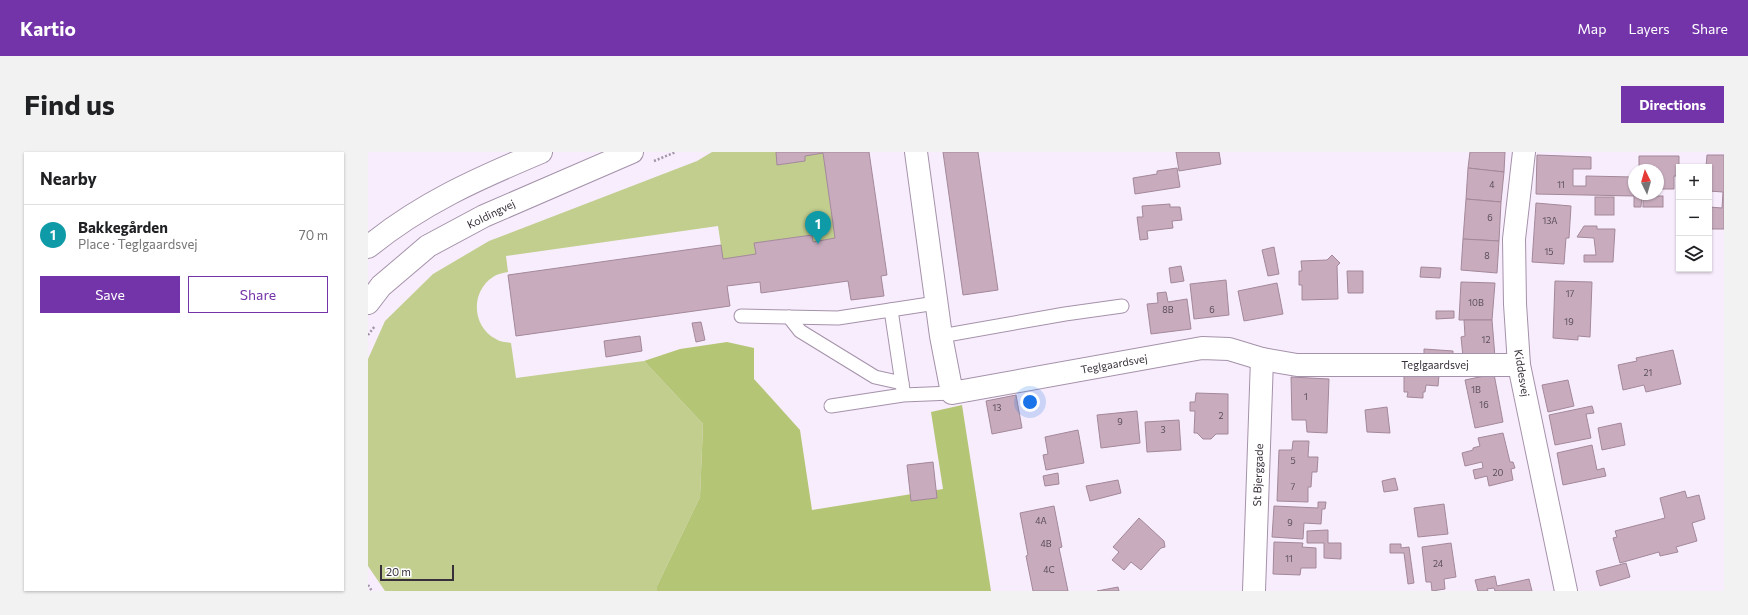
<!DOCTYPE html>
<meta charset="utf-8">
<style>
:root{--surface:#fff;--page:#f2f2f2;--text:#202124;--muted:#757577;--line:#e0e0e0;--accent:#7434a9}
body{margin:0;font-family:Commissioner,sans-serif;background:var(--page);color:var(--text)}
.controls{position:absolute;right:12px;top:12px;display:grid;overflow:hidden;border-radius:0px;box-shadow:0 1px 3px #0004}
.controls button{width:36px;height:36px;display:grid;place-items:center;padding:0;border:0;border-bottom:1px solid var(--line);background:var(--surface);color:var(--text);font:20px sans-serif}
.compass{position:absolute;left:1260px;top:12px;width:36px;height:36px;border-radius:50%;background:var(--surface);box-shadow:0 1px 3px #0004;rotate:355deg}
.scale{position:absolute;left:12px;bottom:10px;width:74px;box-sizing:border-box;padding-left:4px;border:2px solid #372f39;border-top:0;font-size:11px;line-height:14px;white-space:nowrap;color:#372f39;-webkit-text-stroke:3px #fff;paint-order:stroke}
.you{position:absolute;left:662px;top:250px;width:14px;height:14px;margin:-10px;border:3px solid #fff;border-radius:50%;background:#1a73e8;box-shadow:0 0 0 6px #1a73e833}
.badge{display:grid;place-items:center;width:26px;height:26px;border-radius:50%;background:var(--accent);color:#fff;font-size:13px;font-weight:700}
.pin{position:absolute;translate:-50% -33px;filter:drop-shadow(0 1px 2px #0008)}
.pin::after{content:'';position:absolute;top:21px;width:14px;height:12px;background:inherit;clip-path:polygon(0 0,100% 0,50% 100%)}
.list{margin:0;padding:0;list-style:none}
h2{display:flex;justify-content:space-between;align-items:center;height:52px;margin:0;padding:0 16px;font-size:17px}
h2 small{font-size:13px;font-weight:400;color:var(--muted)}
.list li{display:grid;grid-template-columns:26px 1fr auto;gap:12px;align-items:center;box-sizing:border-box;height:60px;padding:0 16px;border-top:1px solid var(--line)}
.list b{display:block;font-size:15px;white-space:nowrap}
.list p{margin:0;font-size:13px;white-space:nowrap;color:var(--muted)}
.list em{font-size:13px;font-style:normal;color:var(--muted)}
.actions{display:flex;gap:8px;padding:12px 16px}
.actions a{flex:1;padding:9px 0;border:1px solid var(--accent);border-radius:0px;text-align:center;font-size:14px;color:var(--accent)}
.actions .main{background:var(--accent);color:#fff}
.icon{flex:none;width:22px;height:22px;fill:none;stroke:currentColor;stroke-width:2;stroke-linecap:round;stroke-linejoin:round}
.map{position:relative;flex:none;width:1356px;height:439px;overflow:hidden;border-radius:0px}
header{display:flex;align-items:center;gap:24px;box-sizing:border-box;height:56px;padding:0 20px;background:var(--accent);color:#fff}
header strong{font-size:19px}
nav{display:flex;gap:22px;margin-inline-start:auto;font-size:14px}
.intro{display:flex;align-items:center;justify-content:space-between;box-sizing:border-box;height:96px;padding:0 24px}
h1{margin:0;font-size:28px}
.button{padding:10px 18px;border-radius:0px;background:var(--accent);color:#fff;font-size:14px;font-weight:700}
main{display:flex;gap:24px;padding:0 24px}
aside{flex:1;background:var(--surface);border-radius:0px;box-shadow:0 1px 3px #0004}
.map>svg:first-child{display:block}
.green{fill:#c1ce8e}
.forest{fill:#b5c576}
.building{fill:#c8acbe;stroke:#a3889a}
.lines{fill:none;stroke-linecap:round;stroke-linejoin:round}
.lane-casing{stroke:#a492aa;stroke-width:15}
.street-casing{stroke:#a492aa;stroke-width:24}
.secondary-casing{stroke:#a492aa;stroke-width:24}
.path{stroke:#a096a3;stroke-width:2.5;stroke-dasharray:2 2;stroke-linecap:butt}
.lane{stroke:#fff;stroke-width:13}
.street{stroke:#fff;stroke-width:22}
.secondary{stroke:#fff;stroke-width:22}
.labels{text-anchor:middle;stroke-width:4;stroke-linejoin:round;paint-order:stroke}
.number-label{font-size:9px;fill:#5b4e5a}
.street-label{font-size:11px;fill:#372f39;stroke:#fff}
</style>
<header>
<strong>Kartio</strong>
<nav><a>Map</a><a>Layers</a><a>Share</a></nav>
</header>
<div class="intro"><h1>Find us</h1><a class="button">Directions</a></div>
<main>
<aside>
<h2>Nearby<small></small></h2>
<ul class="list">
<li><span class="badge" style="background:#0f9aa8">1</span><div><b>Bakkegården</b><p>Place · Teglgaardsvej</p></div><em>70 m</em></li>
</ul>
<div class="actions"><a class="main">Save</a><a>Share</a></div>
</aside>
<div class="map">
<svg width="1356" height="439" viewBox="0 0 1356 439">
<rect width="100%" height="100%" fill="#f8edfc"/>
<path class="green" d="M344,0H408L410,13L437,9V4L455,1L467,86L445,90L444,83L387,91L388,102L355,107L350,74L138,104L140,120C135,121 129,122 125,125C102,140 104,175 128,187C132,190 139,190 143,191L148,226L276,209L335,272L332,345L289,434V439H17L0,414V207L17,169L65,122L121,89L329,9Z"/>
<polygon class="forest" points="359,190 386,196 386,227 432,278 444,358 575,337 563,260 594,253 623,439 289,439 289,434 332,345 335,272 276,209 312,197"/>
<g class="building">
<polygon points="408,0 501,0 519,123 513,124 516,144 483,148 480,129 393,141 392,130 359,134 362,154 148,184 140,123 353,93 355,107 388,102 386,91 444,83 445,90 467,86 455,1 437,4 437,9 409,13"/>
<polygon points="575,0 610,0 630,138 595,143"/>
<polygon points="808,0 851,0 853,12 811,19"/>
<polygon points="1102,0 1137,0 1136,20 1100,16"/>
<polygon points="1169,3 1223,5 1223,17 1205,17 1205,34 1218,34 1218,24 1266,25 1266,42 1274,42 1273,55 1266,55 1266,44 1168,42"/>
<polygon points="1339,3 1356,3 1356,77 1341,77 1341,55 1354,56 1355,40 1341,39 1341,15 1338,15"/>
<polygon points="1271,4 1311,4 1311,24 1306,24 1306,37 1290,37 1290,18 1271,18"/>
<polygon points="809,16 812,35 767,42 765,26 789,22 789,19"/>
<polygon points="1100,16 1136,20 1133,50 1098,47"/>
<rect x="1275" y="44" width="20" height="11"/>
<rect x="1227" y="45" width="19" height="18"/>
<polygon points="1098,47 1133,50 1131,89 1095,87"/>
<polygon points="1168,51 1203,54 1201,86 1198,86 1196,112 1164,110"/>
<polygon points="802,52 802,55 812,55 814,68 804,69 805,76 779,79 780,87 772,88 769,65 775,65 774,54"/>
<polygon points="1216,74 1229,74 1229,77 1247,77 1245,110 1216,110 1216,103 1228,103 1226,86 1209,85"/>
<polygon points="1095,87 1131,89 1129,121 1093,118"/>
<polygon points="906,95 911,122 900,124 894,98"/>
<polygon points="964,103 972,111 969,114 970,147 934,148 934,133 931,133 931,119 934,119 933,109 959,108"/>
<polygon points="813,114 816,129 803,131 801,116"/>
<polygon points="1053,115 1073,116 1072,126 1052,125"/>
<polygon points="979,119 995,119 995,141 980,141"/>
<polygon points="858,128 861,163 826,167 822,132"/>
<polygon points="1187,129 1224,130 1222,185 1210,184 1210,188 1185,186"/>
<polygon points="1093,130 1127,131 1124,168 1091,168"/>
<polygon points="909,131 915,162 876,169 870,139"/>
<polygon points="798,140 800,150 819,147 823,177 783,182 779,152 790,151 789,141"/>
<polygon points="1068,159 1086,159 1086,166 1068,167"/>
<polygon points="1096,168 1124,168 1127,205 1095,205 1093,185 1097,184"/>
<polygon points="333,170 337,188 328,190 324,171"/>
<polygon points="272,184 274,199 238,205 236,189"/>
<polygon points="1056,197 1085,199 1085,204 1056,203"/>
<polygon points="1305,198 1313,232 1278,240 1276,233 1255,238 1250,213 1269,209 1268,206"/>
<polygon points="1036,222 1071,223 1070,234 1058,233 1057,240 1055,240 1055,246 1039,245 1040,240 1036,240"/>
<polygon points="1126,222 1135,270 1107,276 1097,228"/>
<polygon points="923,225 961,227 959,281 939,280 938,268 924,268"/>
<polygon points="1200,228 1206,254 1180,260 1174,233"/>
<polygon points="828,241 860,242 860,282 848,282 843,287 835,287 829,281 826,281 827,259 822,259 822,250 827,250"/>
<polygon points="648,243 654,276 624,282 618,249"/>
<polygon points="1224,254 1226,261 1218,262 1223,286 1187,293 1181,263"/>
<polygon points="1019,255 1022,281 999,280 997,258"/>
<polygon points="769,259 772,291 733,296 729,263"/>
<polygon points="811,268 813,298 779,300 777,270"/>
<polygon points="1253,271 1257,293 1234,298 1230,276"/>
<polygon points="710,278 716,311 678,318 675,303 680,302 677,285"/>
<polygon points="1135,281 1142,310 1145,310 1147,316 1143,317 1145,328 1121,334 1119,324 1107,327 1105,318 1115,316 1114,310 1097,314 1094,301 1105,298 1105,296 1112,294 1110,286"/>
<polygon points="925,289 941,289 940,305 950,305 949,320 944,320 943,335 940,335 940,350 909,349 911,298 924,298"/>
<polygon points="1224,293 1229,318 1236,316 1238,324 1195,333 1189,301"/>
<polygon points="565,310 569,346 543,349 539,313"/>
<polygon points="690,321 691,332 677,334 675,324"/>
<polygon points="1027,326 1030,338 1016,340 1014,329"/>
<polygon points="750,328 753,341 722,349 718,334"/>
<polygon points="1317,339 1319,346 1331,343 1337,367 1324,371 1329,389 1308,395 1310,400 1292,404 1291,400 1252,411 1245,386 1249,385 1247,379 1297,366 1292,346"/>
<polygon points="950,350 958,350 957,357 954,357 953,372 936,371 935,387 904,385 906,354 950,356"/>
<polygon points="1076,352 1080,382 1050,385 1046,356"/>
<polygon points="686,354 694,395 691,396 700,439 665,439 658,404 660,403 652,361"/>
<polygon points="771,366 796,389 797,395 793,396 773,418 763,410 756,418 744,408 751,400 745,395"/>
<polygon points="960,378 960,391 973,391 973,407 956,406 956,391 939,391 939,379"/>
<polygon points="906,390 935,391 934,395 948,396 948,416 933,416 932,423 905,422"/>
<polygon points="1083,391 1088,425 1076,427 1077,437 1064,439 1063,430 1058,430 1054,395"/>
<polygon points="1022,392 1033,392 1033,396 1041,395 1046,431 1040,432 1036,401 1022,401"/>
<polygon points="1258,411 1262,425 1232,434 1228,419"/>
<polygon points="1127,424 1129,434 1161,427 1164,439 1127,439 1126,436 1119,437 1120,439 1110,439 1107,428"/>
<polygon points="750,435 751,439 729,439"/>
</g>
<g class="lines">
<defs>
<g id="lane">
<polyline points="523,158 535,238"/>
<polyline points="373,164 470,166 568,151"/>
<polyline points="421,165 432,179 507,225 534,231"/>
<polyline points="573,184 697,162 754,154"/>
<polyline points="463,254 535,243 584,241"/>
</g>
<g id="street">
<polyline points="548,0 573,184 584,241 834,196 861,197 894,207 929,213 1151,213"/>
<polyline points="1156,0 1146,87 1147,152 1151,213 1198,439"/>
<polyline points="886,439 894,207"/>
</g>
<g id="secondary">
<path d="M0,95C54,51 109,27 173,0"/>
<polyline points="0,151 13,134 60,94 116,64 264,0"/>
</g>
</defs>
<use href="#lane" class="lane-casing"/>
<use href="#street" class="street-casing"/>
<use href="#secondary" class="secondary-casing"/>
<g class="path">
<polyline points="286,9 308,0"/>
<polyline points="0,183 7,174"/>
<polyline points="0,433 4,439"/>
</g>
<use href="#lane" class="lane"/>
<use href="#street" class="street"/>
<use href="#secondary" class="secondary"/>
</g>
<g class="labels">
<g class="number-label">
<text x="1124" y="36">4</text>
<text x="1193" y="36">11</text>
<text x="1122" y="69">6</text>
<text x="1182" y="72">13A</text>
<text x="1181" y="103">15</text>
<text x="1119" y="107">8</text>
<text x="1202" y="145">17</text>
<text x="1108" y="154">10B</text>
<text x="800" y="161">8B</text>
<text x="844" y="161">6</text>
<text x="1201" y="173">19</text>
<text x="1118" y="191">12</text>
<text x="1280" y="224">21</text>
<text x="1108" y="241">1B</text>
<text x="938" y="248">1</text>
<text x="1116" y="256">16</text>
<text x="629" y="259">13</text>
<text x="853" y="267">2</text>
<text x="752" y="273">9</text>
<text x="795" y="281">3</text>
<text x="925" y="312">5</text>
<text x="1130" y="324">20</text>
<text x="925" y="338">7</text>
<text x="673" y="372">4A</text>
<text x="922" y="374">9</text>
<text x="678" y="395">4B</text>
<text x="921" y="410">11</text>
<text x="1070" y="415">24</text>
<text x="681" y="421">4C</text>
</g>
<g class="street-label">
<text transform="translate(123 62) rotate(-26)" y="4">Koldingvej</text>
<text transform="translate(746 212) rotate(-10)" y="4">Teglgaardsvej</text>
<text x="1067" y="217">Teglgaardsvej</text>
<text transform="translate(1154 221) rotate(81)" y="4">Kiddesvej</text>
<text transform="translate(890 323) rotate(-88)" y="4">St Bjerggade</text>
</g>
</g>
</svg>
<div class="controls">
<button>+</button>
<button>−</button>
<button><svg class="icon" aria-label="layers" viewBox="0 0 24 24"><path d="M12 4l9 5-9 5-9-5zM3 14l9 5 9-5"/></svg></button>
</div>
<svg class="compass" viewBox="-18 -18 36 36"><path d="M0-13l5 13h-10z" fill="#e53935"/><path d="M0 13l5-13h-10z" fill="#757577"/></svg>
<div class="scale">20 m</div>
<div class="you"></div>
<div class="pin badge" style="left:450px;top:92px;background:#0f9aa8">1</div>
</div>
</main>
